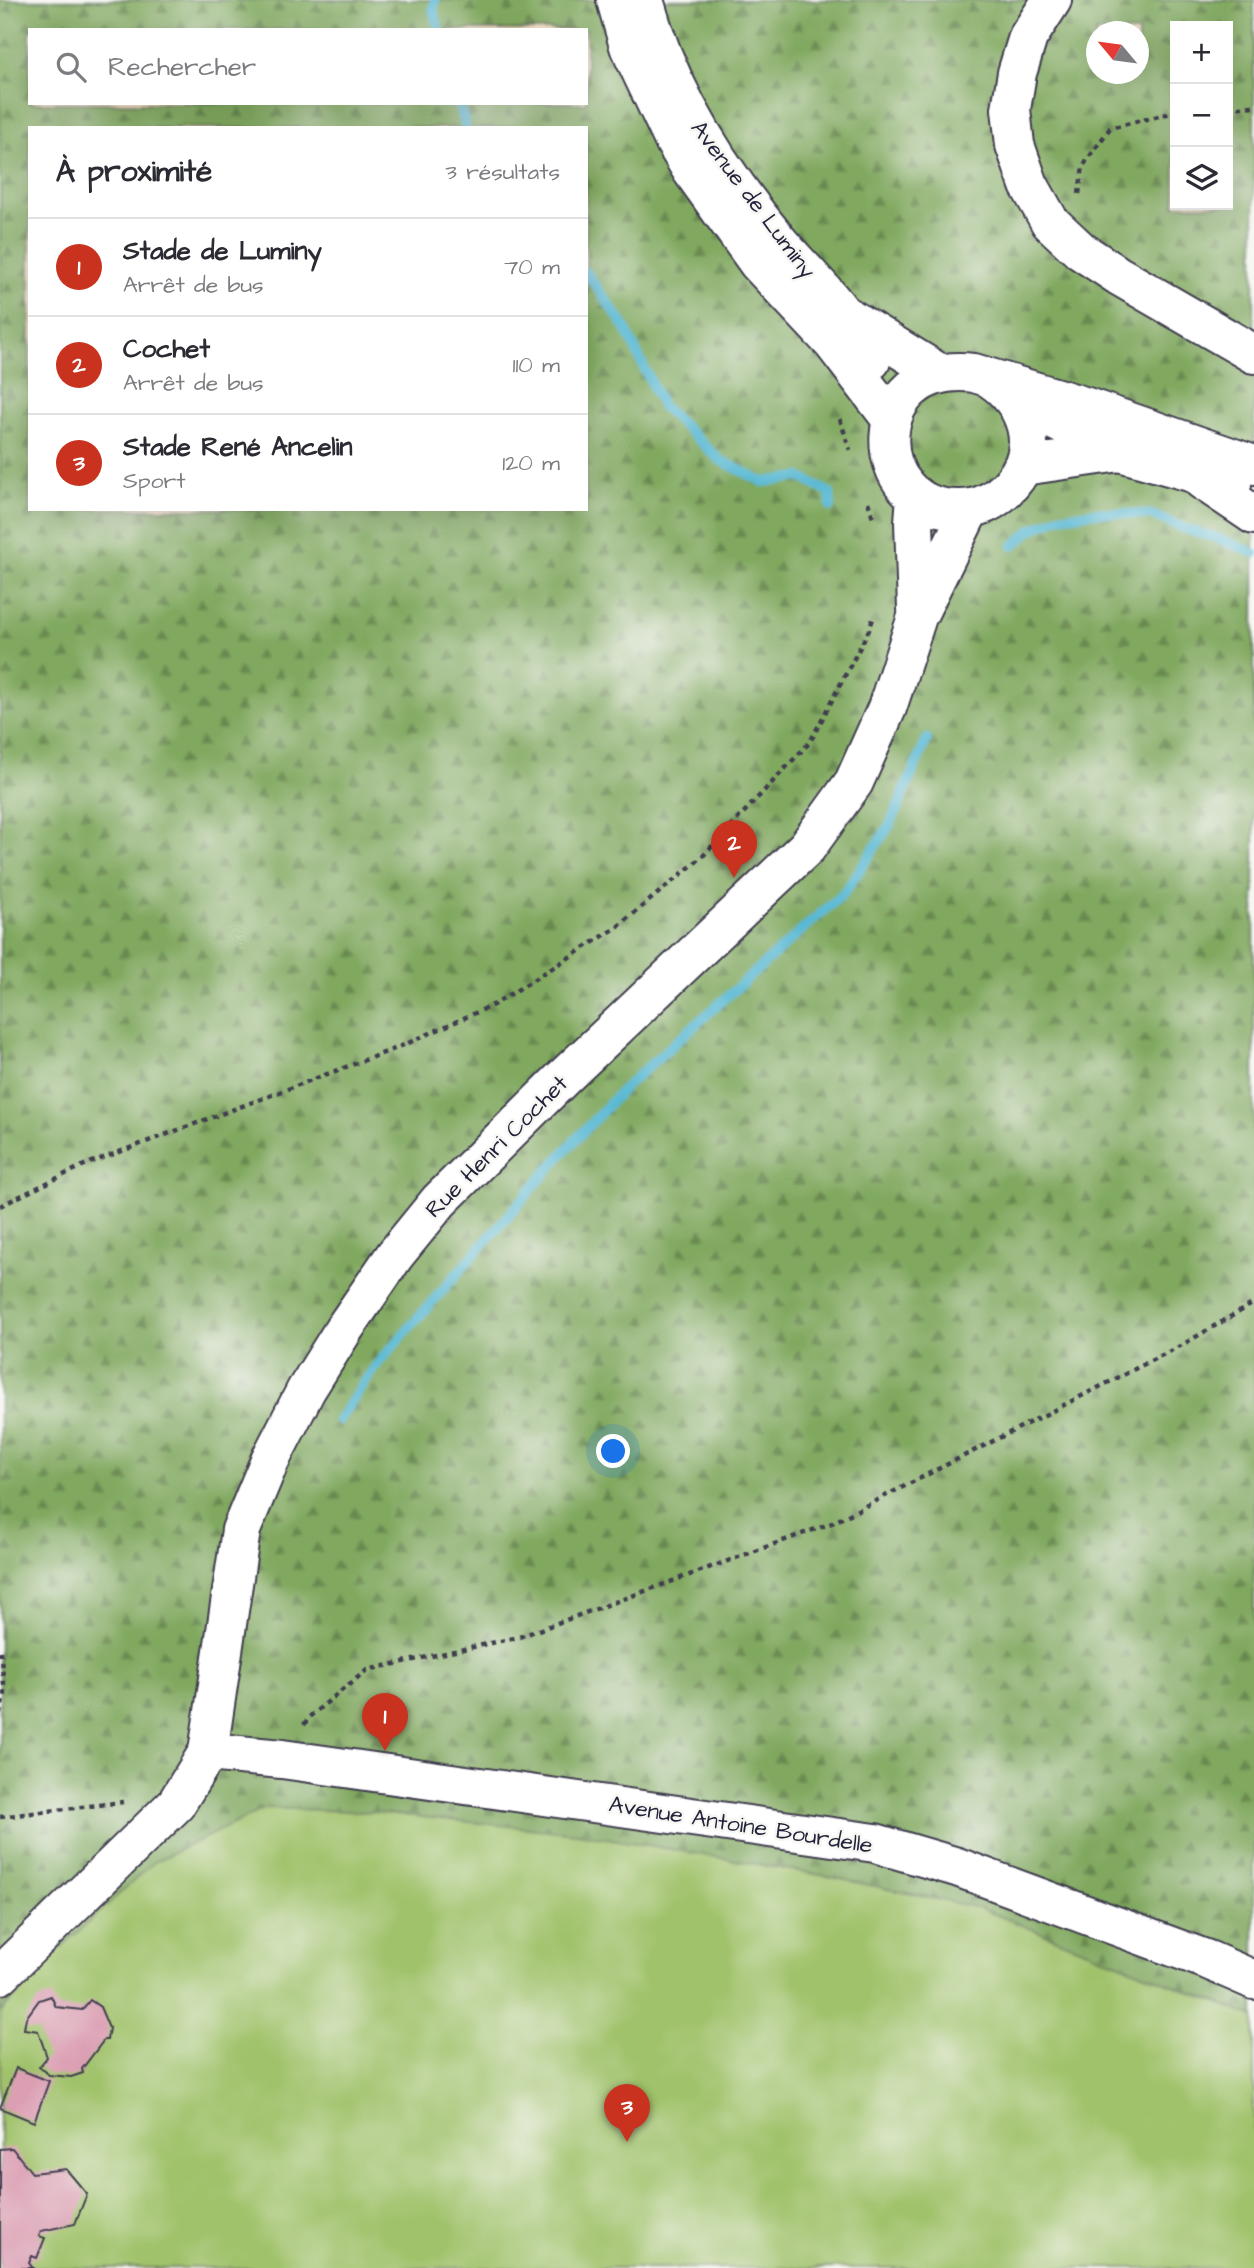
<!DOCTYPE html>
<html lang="fr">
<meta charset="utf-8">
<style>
:root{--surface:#fff;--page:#f2f2f3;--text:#2b2b33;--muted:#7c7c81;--line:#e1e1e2;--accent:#c8321e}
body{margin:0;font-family:"Architects Daughter",sans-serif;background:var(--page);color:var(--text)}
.controls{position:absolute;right:21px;top:21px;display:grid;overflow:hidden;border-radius:0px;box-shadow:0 7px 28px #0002}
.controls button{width:63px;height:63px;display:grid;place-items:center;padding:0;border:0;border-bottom:2px solid var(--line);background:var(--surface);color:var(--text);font:35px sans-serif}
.compass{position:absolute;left:1086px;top:21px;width:63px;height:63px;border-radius:50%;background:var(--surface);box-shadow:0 7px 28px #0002;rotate:299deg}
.you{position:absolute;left:614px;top:1452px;width:24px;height:24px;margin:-18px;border:5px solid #fff;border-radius:50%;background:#1a73e8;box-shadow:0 0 0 10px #1a73e833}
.badge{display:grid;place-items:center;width:46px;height:46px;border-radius:50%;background:var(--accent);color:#fff;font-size:23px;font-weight:700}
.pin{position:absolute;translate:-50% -58px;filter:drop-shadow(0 2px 4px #0008)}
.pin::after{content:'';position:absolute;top:37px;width:24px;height:21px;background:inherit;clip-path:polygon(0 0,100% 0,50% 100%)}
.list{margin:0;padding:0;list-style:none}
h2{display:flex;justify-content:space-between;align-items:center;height:91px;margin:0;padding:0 28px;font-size:30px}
h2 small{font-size:23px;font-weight:400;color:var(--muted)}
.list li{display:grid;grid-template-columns:46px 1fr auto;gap:21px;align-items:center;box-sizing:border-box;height:98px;padding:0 28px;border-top:2px solid var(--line)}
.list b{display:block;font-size:26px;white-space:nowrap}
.list p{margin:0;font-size:23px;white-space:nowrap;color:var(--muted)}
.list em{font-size:23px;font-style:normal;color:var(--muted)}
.icon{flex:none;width:38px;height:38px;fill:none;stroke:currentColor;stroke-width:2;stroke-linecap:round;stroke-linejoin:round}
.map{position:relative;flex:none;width:1254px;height:2268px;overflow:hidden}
.search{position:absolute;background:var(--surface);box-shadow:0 7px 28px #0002;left:28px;top:28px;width:560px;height:77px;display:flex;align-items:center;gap:18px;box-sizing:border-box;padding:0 24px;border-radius:0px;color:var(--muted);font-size:26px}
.panel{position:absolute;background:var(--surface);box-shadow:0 7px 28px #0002;left:28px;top:126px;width:560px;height:385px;border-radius:0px}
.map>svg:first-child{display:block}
.forest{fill:url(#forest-firs);stroke:#51654d;stroke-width:2;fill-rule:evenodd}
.garden{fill:#a0c26b;stroke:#617253;stroke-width:2}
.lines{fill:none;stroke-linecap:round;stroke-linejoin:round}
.stream{stroke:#54b7d3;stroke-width:10}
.building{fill:#db9eb2}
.minor-casing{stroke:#413e4f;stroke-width:42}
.path{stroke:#413e4f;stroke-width:4.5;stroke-dasharray:5 5;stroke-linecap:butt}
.minor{stroke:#fff;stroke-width:38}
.labels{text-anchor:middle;stroke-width:5;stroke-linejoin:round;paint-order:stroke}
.street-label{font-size:23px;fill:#22223b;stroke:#f6f6f2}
</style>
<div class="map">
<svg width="1254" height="2268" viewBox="0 0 1254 2268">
<defs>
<pattern id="forest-firs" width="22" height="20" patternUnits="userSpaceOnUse" patternTransform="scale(1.75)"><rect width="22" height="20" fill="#80a85f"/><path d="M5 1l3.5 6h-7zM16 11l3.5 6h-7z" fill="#688850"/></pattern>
</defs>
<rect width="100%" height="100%" fill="#f6f6f2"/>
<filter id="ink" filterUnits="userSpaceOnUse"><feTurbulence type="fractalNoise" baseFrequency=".0143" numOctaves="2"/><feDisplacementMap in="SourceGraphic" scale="14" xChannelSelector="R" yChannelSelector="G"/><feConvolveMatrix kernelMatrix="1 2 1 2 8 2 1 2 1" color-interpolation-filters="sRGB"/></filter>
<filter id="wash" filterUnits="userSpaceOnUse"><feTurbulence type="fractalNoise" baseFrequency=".00686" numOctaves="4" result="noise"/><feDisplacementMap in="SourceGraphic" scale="28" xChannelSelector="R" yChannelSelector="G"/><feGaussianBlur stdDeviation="1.57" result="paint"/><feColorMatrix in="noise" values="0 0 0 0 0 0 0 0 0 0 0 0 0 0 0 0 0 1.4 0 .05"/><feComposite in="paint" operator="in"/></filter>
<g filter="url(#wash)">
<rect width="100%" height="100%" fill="#f2dec3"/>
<path class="forest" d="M0,0H1254V2268H0ZM1175,26H1228V205H1175ZM30,30H586V103H30ZM1096,32H1138V74H1096ZM30,128H586V509H30Z"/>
<polygon class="garden" points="266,1808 373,1812 577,1833 826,1876 979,1908 1254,2017 1254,2268 0,2268 0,2013 59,1949 154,1862"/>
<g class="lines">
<g class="stream">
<polyline points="435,0 433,9 439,30"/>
<polyline points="459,103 466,128"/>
<polyline points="586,272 625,327 662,406 720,460 763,482 800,477 830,493 831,507"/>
<polyline points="1013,546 1031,530 1059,517 1096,512 1152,515 1188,530 1220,539 1254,553"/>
<polyline points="339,1420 374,1368 566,1150 624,1088 844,893 890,825 927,739"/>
</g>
</g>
<g id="blocks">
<g class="building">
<polygon points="51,1996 56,2007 82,2010 90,2000 100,2007 109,2028 107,2040 104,2040 82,2069 83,2073 71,2077 49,2075 39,2067 47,2057 38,2031 24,2029 26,2018 39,2000"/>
<polygon points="16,2068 49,2081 34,2122 0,2108"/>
<polygon points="12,2148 32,2173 66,2169 87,2194 75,2224 41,2231 39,2236 45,2238 37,2258 32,2256 29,2263 33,2268 0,2268 0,2149"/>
</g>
</g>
</g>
<g filter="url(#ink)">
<use href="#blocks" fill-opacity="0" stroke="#413e4f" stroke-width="2"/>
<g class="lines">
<defs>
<g id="minor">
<polyline points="616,0 629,46 673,139 692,171 758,263 833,343 892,420"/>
<path d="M644,0C668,90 720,171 779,242C800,267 825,289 843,315C854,329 861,346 871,361"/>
<polyline points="1052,0 1028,37 1017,73 1011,109 1015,145 1029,185 1050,222 1081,251 1119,276 1254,354"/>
<polyline points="848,317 939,373"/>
<path d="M991,379C1026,403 1043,448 1011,484C997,500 981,509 960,509C864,512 863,359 974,373L1084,406L1254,465"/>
<polyline points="1030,409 1120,452 1232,484"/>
<polyline points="1023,466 1120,452"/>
<polyline points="1202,480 1254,515"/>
<polyline points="916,496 914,522 917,609"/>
<polyline points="208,1752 282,1759 875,1843 957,1867 1208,1960 1254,1980"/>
<polyline points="0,1975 176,1804 208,1752 241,1530 270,1460 306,1390 344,1329 395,1255 439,1201 563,1078 807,847 854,782 887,708 917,617 970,509"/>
</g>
</defs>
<use href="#minor" class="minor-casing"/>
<g class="path">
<polyline points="1228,108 1254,106"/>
<polyline points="1079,194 1083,166 1110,128 1175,112"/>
<polyline points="840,419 850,450"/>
<polyline points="868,502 874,520"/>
<polyline points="0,1206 82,1166 397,1048 493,1005 616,928 702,857 810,742 869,630 874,616"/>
<polyline points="0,1651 5,1693 0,1713"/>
<polyline points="304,1725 309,1717 367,1670 519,1637 832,1523 1182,1345 1254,1303"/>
<polyline points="0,1817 123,1802"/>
</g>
<use href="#minor" class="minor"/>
</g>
</g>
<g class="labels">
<g class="street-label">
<text transform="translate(754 199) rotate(53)" y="8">Avenue de Luminy</text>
<text transform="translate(496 1146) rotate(-45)" y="8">Rue Henri Cochet</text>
<text transform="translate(741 1824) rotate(9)" y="8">Avenue Antoine Bourdelle</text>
</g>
</g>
</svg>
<div class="controls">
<button>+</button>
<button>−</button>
<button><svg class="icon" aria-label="layers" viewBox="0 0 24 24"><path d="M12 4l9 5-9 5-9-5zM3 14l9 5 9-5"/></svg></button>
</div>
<svg class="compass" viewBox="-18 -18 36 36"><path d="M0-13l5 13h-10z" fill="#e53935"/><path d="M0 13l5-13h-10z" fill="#7c7c81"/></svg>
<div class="you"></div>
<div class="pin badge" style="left:385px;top:1751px">1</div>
<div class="pin badge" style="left:734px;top:878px">2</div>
<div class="pin badge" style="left:627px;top:2142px">3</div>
<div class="search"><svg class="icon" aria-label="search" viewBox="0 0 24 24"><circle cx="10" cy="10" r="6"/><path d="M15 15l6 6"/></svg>Rechercher</div>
<section class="panel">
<h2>À proximité<small>3 résultats</small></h2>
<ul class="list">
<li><span class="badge">1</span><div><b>Stade de Luminy</b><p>Arrêt de bus</p></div><em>70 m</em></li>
<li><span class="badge">2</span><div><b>Cochet</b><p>Arrêt de bus</p></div><em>110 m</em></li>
<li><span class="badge">3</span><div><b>Stade René Ancelin</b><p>Sport</p></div><em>120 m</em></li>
</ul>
</section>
</div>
